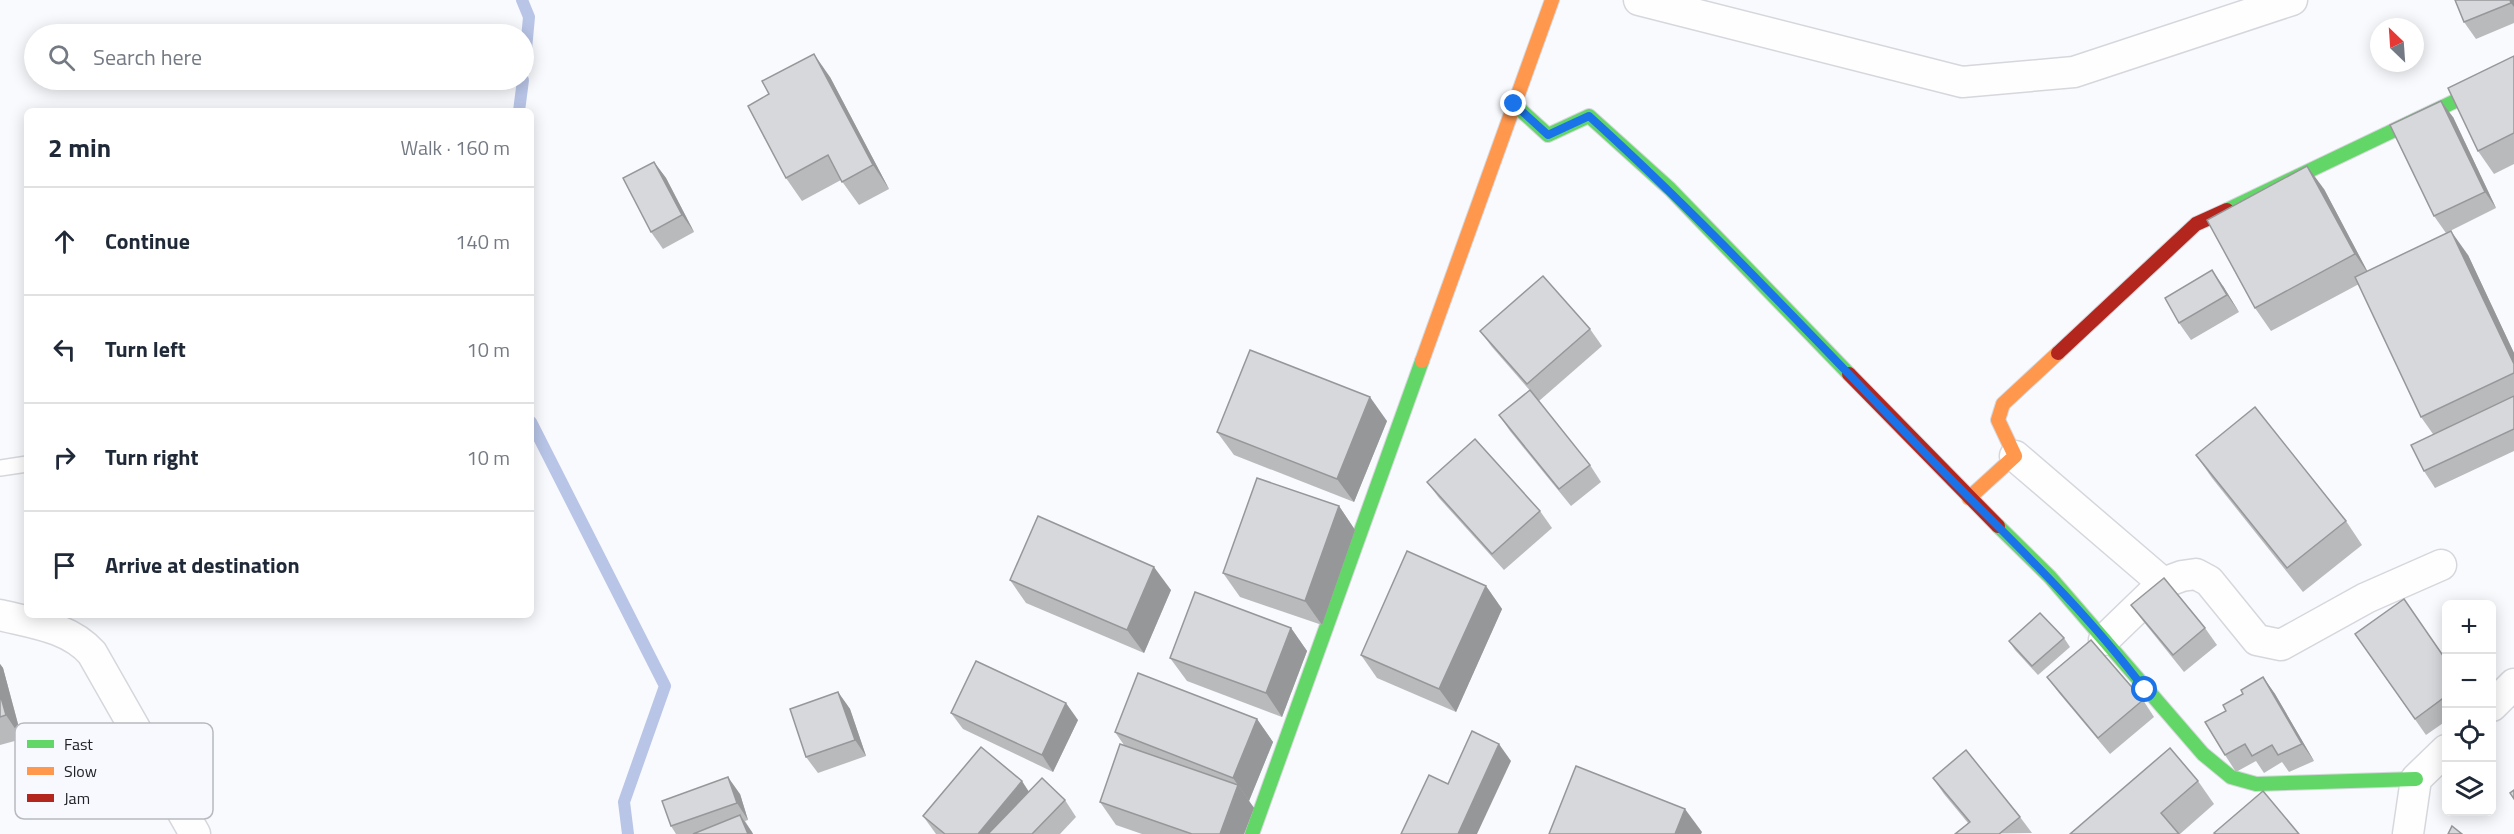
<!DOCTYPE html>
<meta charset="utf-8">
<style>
:root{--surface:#fff;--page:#f2f2f3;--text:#1f2937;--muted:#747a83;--line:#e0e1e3}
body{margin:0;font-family:"Titillium Web",sans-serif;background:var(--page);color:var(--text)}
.controls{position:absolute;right:18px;bottom:18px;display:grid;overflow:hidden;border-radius:9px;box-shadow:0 3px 15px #0003}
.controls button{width:54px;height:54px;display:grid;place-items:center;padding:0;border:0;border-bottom:2px solid var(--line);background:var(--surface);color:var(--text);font:30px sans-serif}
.compass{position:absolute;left:2370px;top:18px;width:54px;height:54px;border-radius:50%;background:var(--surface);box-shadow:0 3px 15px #0003;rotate:335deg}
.stop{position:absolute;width:18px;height:18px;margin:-14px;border:4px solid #1a73e8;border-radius:50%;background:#fff}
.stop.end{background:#1a73e8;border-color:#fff;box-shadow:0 2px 6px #0008}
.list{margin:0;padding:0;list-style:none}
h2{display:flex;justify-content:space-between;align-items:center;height:78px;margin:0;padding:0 24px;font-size:26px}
h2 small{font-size:20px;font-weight:400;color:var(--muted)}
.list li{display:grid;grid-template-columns:39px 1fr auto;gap:18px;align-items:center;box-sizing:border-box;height:108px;padding:0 24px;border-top:2px solid var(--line)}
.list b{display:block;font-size:22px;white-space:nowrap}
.list em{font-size:20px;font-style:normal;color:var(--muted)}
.icon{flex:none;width:33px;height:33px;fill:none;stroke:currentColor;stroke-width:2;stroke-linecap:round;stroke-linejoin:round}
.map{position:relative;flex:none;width:2514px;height:834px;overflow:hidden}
.search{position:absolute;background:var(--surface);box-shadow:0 3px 15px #0003;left:24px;top:24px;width:510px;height:66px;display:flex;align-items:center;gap:15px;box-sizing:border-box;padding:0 21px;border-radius:33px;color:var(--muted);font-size:22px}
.panel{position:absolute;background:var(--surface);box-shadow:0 3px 15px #0003;left:24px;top:108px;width:510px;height:510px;border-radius:9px}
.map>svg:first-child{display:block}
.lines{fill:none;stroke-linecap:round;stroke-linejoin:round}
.stream{stroke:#b9c5e7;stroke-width:12}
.lane-casing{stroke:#d6d7dc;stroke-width:18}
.street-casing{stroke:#d6d7dc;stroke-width:33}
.fast-casing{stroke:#d6d7dc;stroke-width:16}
.slow-casing{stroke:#d6d7dc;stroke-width:16}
.jam-casing{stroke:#d6d7dc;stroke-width:16}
.lane{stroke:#fefeff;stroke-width:15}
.street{stroke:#fefeff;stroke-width:30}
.fast{stroke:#63d668;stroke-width:14}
.slow{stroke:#ff974d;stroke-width:14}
.jam{stroke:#b3261e;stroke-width:14}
.wall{fill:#b8babc}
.shaded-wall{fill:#969799}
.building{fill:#d6d8db;stroke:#969799;stroke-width:1.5}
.route{stroke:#1a73e8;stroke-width:8}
.key{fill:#f7f9ff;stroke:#b7b9bf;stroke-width:1.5}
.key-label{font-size:16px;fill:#222329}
</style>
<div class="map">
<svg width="2514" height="834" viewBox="0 0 2514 834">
<rect width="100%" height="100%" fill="#f9fafd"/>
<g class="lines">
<g class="stream">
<polyline points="522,0 529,17 524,71"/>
<polyline points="519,111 523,80"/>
<polyline points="531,422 665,686 624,802 628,834"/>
</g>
<defs>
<polyline id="lane" points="0,468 27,464"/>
<g id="street">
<polyline points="1639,0 1962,82 2074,72 2292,0"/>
<polyline points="2015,456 2163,583 2182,576 2196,574 2209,581 2257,640 2281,645 2366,598 2441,565"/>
<path d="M0,615C32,623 69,627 92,653L195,834"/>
<polyline points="2104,640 2163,583"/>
<polyline points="2492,706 2514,684"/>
<polyline points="2408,834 2416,779 2446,750"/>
</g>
<g id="fast">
<polyline points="1514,104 1548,135 1589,116 1670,189 1849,374"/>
<polyline points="2227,210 2514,73"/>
<polyline points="1998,526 2050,577 2203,754 2231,777 2256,784 2416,779"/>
<polyline points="1252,834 1422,361"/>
</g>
<g id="slow">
<polyline points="1422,361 1552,0"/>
<polyline points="1969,498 2015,456 1998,420 2003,404 2058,353"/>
</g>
<g id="jam">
<polyline points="2058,353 2196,224 2227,210"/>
<polyline points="1849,374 1998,526"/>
</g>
</defs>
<use href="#lane" class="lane-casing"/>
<use href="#street" class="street-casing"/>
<use href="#fast" class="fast-casing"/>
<use href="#slow" class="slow-casing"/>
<use href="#jam" class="jam-casing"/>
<use href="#lane" class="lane"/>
<use href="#street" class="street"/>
<use href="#fast" class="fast"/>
<use href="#slow" class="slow"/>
<use href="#jam" class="jam"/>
</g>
<g class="wall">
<polygon points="2514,0 2514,23 2476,39 2464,22"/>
<polygon points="2514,56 2514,164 2494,174 2478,151"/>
<polygon points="830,77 889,189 859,205 841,180 802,201 786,178 769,94"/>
<polygon points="2453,117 2496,208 2446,233 2434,216"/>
<polygon points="654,162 666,178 694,232 663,249 651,232"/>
<polygon points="2324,189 2367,271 2468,255 2514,353 2514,451 2435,488 2424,471 2433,434 2421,417 2359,284 2271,331 2255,308"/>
<polygon points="2223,286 2239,312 2191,340 2179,323"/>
<polygon points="1590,329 1602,346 1539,401 1492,347 1480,331"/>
<polygon points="1499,415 1590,465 1601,482 1571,506 1510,431"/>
<polygon points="1387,421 1354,502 1234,455 1217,432"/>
<polygon points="2196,455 2346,521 2362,545 2303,592 2212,478"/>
<polygon points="1427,482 1540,511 1552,528 1504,570 1439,498"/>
<polygon points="1339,506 1355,530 1322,625 1240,597 1223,573"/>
<polygon points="1010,580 1171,590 1144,653 1026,603"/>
<polygon points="1486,586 1502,609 1456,712 1377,678 1361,655"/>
<polygon points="2131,605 2205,628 2217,645 2184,672 2143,621"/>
<polygon points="1291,628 1307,651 1282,717 1187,681 1170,658"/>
<polygon points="2355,634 2446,660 2446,721 2426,735"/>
<polygon points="2064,638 2070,647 2038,675 2015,650 2009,641"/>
<polygon points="0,664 3,668 22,739 0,745"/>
<polygon points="2047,677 2143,700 2154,717 2110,754 2059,693"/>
<polygon points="2263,677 2275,694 2314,761 2289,772 2282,762 2264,773 2256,761 2236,772 2225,755 2226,711 2243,694"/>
<polygon points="838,692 850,709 866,756 818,773 806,757"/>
<polygon points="951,713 1078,720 1053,772 963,729"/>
<polygon points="1257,719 1273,742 1249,801 1254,808 1244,834 1142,834 1116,825 1100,802 1124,745 1115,732"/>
<polygon points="1933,778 2020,817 2032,833 1955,834 1968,823 1944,794"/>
<polygon points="2198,781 2214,804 2180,834 2070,834"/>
<polygon points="1029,792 1065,800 1076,817 1060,834 936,834 923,816"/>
<polygon points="740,794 748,820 745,821 753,834 676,834 671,826"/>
</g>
<g class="shaded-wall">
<polygon points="2510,0 2514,0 2514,7 2511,3"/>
<polygon points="814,54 830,77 889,189 873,165"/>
<polygon points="2441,101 2453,117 2496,208 2485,192"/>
<polygon points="654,162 666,178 694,232 682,215"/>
<polygon points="2307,166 2324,189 2371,278 2355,254"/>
<polygon points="2451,231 2468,255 2514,353 2514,364"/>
<polygon points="2212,270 2223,286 2239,312 2227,295"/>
<polygon points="1370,397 1387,421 1354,502 1337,479"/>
<polygon points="1339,506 1355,530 1322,625 1305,601"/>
<polygon points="1154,567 1171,590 1144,653 1127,630"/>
<polygon points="1486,586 1502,609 1456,712 1439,689"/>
<polygon points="1291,628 1307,651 1282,717 1266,693"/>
<polygon points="0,664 3,668 22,739 6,715 0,694"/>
<polygon points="2263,677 2275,694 2314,761 2302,744"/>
<polygon points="838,692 850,709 866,756 855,740"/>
<polygon points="1066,703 1078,720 1053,772 1042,755"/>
<polygon points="1257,719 1273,742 1249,801 1233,778"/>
<polygon points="1499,744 1511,761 1477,834 1458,834"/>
<polygon points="728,777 740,794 748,820 737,803"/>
<polygon points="1022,781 1033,798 1003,834 978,834"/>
<polygon points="1238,785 1254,808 1244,834 1220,834"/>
<polygon points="1685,809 1702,832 1701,834 1675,834"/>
<polygon points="740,815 752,832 753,834 748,834"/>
</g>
<g class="building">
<polygon points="2455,0 2510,0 2511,3 2464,22"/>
<polygon points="814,54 873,165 842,182 828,155 786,178 748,106 769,94 762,81"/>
<polygon points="2514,56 2514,133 2478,151 2448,88"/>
<polygon points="2441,101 2485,192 2434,216 2390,125"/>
<polygon points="654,162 682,215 651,232 623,178"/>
<polygon points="2307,166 2355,254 2255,308 2207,220"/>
<polygon points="2451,231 2514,364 2514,373 2421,417 2355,277"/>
<polygon points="2212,270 2227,295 2179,323 2165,298"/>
<polygon points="1543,276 1590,329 1527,384 1480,331"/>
<polygon points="1250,350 1370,397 1337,479 1217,432"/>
<polygon points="1530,390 1590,465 1559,489 1499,415"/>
<polygon points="2514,396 2514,429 2424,471 2411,445"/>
<polygon points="2255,407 2346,521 2287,568 2196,455"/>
<polygon points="1475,439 1540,511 1492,554 1427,482"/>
<polygon points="1257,478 1339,506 1305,601 1223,573"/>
<polygon points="1038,516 1154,567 1127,630 1010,580"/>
<polygon points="1407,551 1486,586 1439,689 1361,655"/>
<polygon points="2164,578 2205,628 2173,655 2131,605"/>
<polygon points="1195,592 1291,628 1266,693 1170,658"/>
<polygon points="2404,599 2446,660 2446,696 2415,719 2355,634"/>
<polygon points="2040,613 2064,638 2032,666 2009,641"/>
<polygon points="2091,640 2143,700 2098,738 2047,677"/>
<polygon points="976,661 1066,703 1042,755 951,713"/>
<polygon points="1138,673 1257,719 1233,778 1115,732"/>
<polygon points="2263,677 2302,744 2278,755 2272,745 2252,756 2245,744 2225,755 2205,722 2226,711 2223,705 2243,694 2241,690"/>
<polygon points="838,692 855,740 806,757 790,709"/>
<polygon points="0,694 6,715 0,717"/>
<polygon points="1472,731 1499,744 1458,834 1401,834 1429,775 1448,784"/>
<polygon points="1120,744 1238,785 1220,834 1192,834 1100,802"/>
<polygon points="981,747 1022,781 978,834 945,834 923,816"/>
<polygon points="2170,748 2198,781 2161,813 2179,834 2070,834"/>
<polygon points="1966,750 2020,817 1999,834 1955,834 1970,822 1933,778"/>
<polygon points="1576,766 1685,809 1675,834 1549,834"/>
<polygon points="728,777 737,803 671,826 662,801"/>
<polygon points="1042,778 1065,800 1032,834 988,834"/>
<polygon points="2514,790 2514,799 2510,793"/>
<polygon points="2263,791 2299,834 2216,834 2214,833"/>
<polygon points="740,815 748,834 693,834"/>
<polygon points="2452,826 2462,834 2448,834"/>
</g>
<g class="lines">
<path class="route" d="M1514,104L1548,135L1589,116C1707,223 1815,340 1926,454C2001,531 2081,604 2145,690"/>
</g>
<rect x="15" y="723" width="198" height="96" rx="9" class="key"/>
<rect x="27" y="740" width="27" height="8" fill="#63d668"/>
<rect x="27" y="767" width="27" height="8" fill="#ff974d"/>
<rect x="27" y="794" width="27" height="8" fill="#b3261e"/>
<g class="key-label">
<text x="64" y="750">Fast</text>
<text x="64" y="777">Slow</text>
<text x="64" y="804">Jam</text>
</g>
</svg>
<div class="controls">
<button>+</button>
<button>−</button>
<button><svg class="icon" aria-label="locate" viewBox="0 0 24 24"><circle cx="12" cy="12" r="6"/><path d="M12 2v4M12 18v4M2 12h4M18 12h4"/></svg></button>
<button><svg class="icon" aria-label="layers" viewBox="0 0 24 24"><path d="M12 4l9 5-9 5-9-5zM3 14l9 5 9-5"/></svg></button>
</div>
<svg class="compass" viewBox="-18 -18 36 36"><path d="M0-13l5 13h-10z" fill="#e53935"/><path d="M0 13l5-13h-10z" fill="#747a83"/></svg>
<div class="stop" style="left:2145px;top:690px"></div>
<div class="stop end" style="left:1514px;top:104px"></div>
<div class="search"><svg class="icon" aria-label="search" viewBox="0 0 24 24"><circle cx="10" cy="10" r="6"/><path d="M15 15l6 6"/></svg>Search here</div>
<section class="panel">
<h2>2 min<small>Walk · 160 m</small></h2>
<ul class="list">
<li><svg class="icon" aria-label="ahead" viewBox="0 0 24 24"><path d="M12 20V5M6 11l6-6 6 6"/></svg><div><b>Continue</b></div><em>140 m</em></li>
<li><svg class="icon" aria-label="left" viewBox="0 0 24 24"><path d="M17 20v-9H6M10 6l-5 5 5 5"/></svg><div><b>Turn left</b></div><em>10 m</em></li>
<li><svg class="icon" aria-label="right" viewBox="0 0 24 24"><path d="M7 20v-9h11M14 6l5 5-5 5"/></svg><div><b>Turn right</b></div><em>10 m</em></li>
<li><svg class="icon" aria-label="arrive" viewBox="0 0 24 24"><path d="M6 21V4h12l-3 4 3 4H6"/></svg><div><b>Arrive at destination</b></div></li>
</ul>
</section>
</div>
